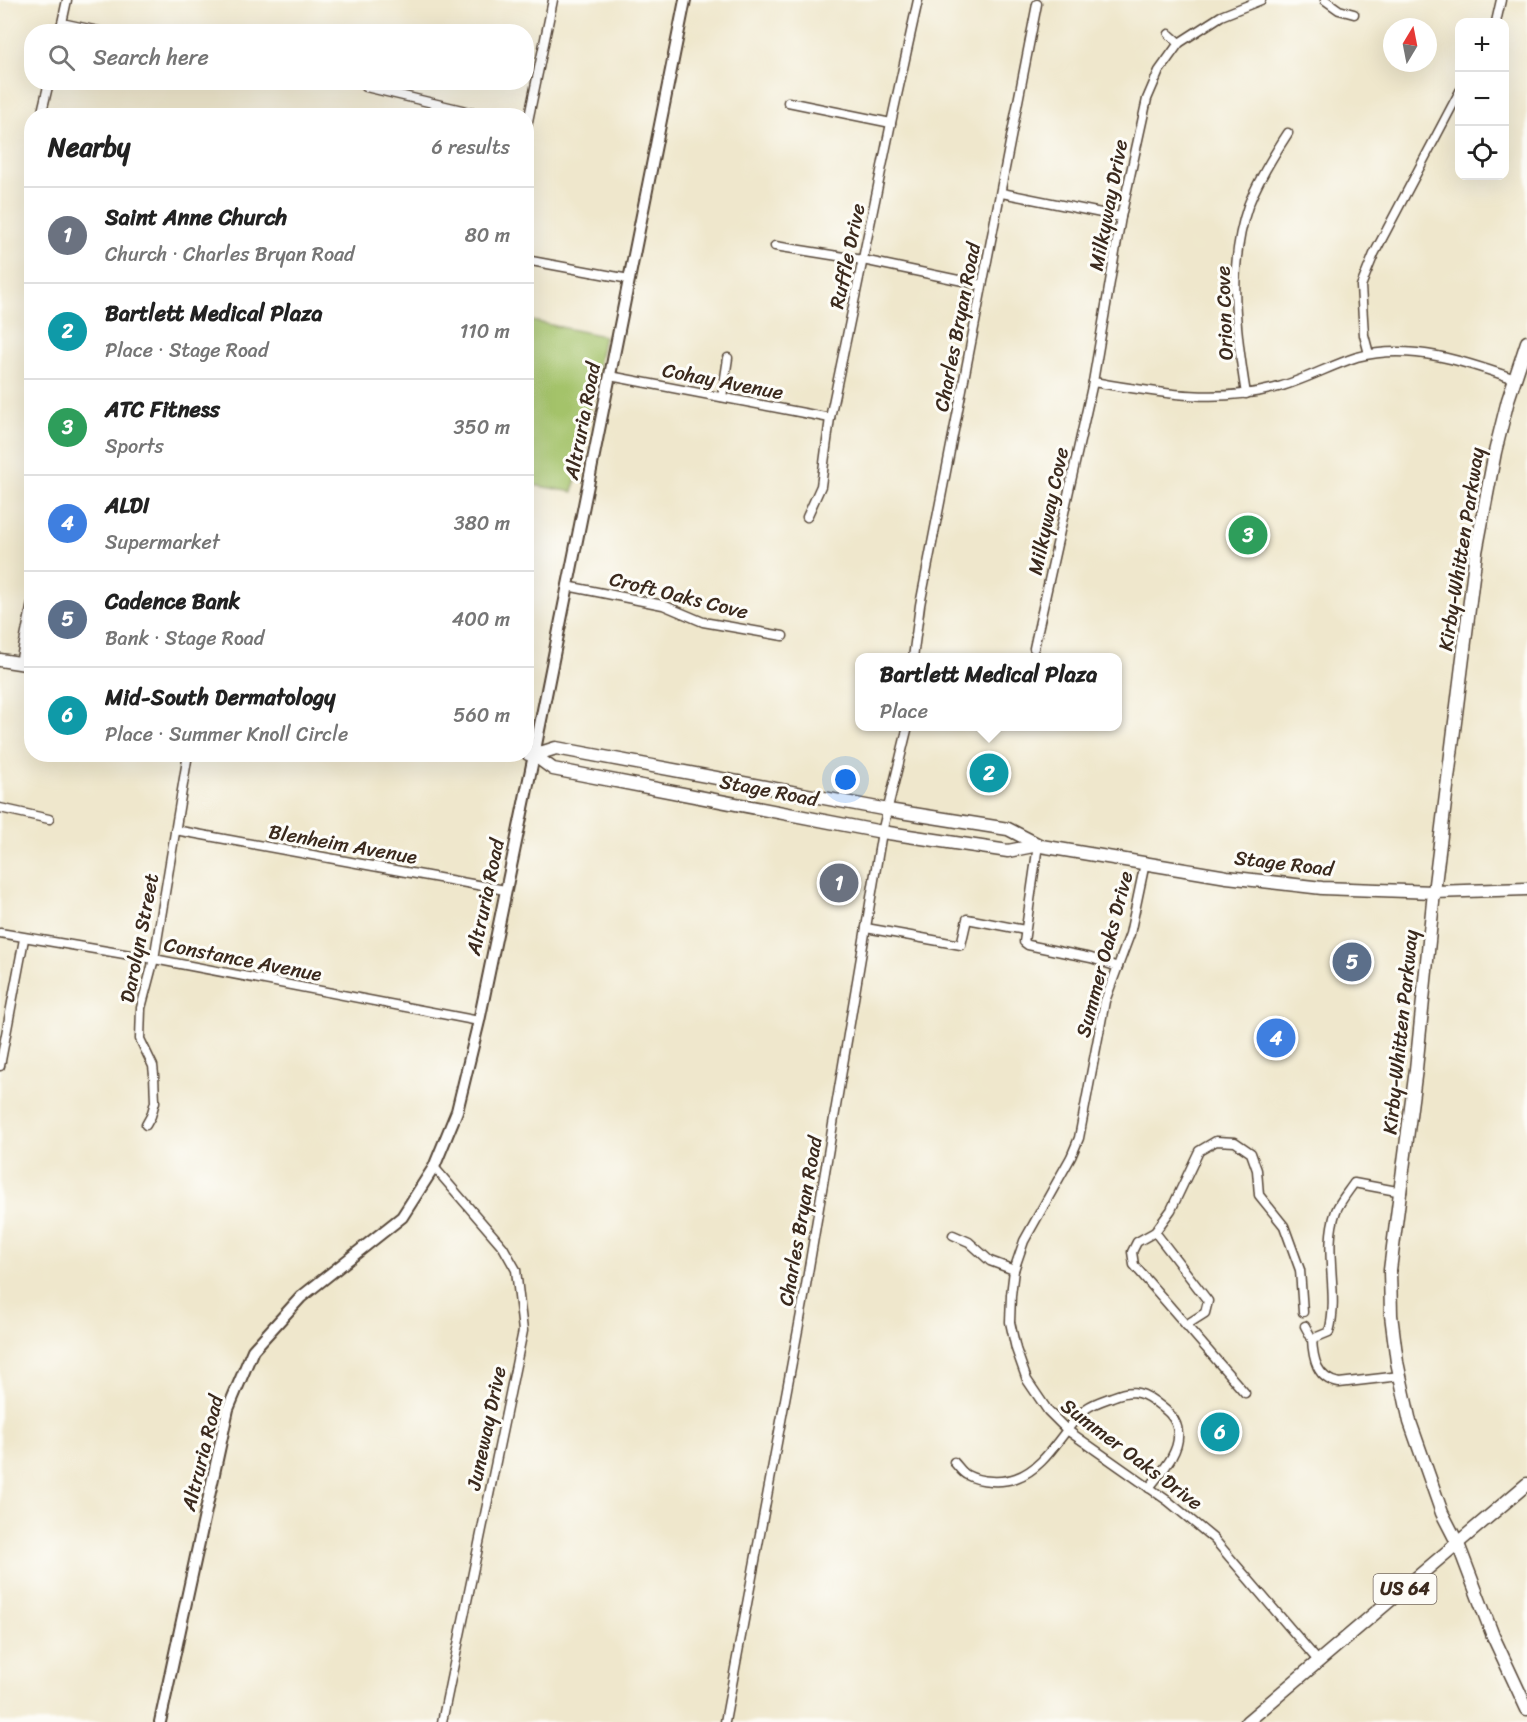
<!DOCTYPE html>
<meta charset="utf-8">
<style>
:root{--surface:#fff;--page:#f2f2f2;--text:#222;--muted:#767676;--line:#e0e0e0;--accent:#d1495b}
body{margin:0;font-family:Sriracha,sans-serif;background:var(--page);color:var(--text)}
.controls{position:absolute;right:18px;top:18px;display:grid;overflow:hidden;border-radius:12px;box-shadow:0 6px 24px #0002}
.controls button{width:54px;height:54px;display:grid;place-items:center;padding:0;border:0;border-bottom:2px solid var(--line);background:var(--surface);color:var(--text);font:30px sans-serif}
.compass{position:absolute;left:1383px;top:18px;width:54px;height:54px;border-radius:50%;background:var(--surface);box-shadow:0 6px 24px #0002;rotate:10deg}
.you{position:absolute;left:846px;top:780px;width:21px;height:21px;margin:-15px;border:4px solid #fff;border-radius:50%;background:#1a73e8;box-shadow:0 0 0 9px #1a73e833}
.badge{display:grid;place-items:center;width:39px;height:39px;border-radius:50%;background:var(--accent);color:#fff;font-size:20px;font-weight:700}
.pin{position:absolute;translate:-50% -50%;border:3px solid #fff;box-shadow:0 2px 6px #0006}
.popup{position:absolute;left:855px;top:653px;width:267px;height:78px;box-sizing:border-box;display:grid;place-content:center;border-radius:12px;background:var(--surface);filter:drop-shadow(0 2px 4px #0005);font-size:20px;white-space:nowrap;color:var(--muted)}
.popup b{font-size:22px;color:var(--text)}
.popup::after{content:'';position:absolute;left:50%;top:100%;margin-left:-12px;border:12px solid transparent;border-top-color:var(--surface)}
.list{margin:0;padding:0;list-style:none}
h2{display:flex;justify-content:space-between;align-items:center;height:78px;margin:0;padding:0 24px;font-size:26px}
h2 small{font-size:20px;font-weight:400;color:var(--muted)}
.list li{display:grid;grid-template-columns:39px 1fr auto;gap:18px;align-items:center;box-sizing:border-box;height:96px;padding:0 24px;border-top:2px solid var(--line)}
.list b{display:block;font-size:22px;white-space:nowrap}
.list p{margin:0;font-size:20px;white-space:nowrap;color:var(--muted)}
.list em{font-size:20px;font-style:normal;color:var(--muted)}
.icon{flex:none;width:33px;height:33px;fill:none;stroke:currentColor;stroke-width:2;stroke-linecap:round;stroke-linejoin:round}
.map{position:relative;flex:none;width:1527px;height:1722px;overflow:hidden}
.search{position:absolute;background:var(--surface);box-shadow:0 6px 24px #0002;left:24px;top:24px;width:510px;height:66px;display:flex;align-items:center;gap:15px;box-sizing:border-box;padding:0 21px;border-radius:24px;color:var(--muted);font-size:22px}
.panel{position:absolute;background:var(--surface);box-shadow:0 6px 24px #0002;left:24px;top:108px;width:510px;height:654px;border-radius:24px}
.map>svg:first-child{display:block}
.green{fill:#a4c36b;stroke:#707644;stroke-width:1.5}
.lines{fill:none;stroke-linecap:round;stroke-linejoin:round}
.minor-casing{stroke:#564638;stroke-width:11}
.tertiary-casing{stroke:#564638;stroke-width:14}
.secondary-casing{stroke:#564638;stroke-width:15}
.primary-casing{stroke:#564638;stroke-width:15}
.minor{stroke:#fff;stroke-width:8}
.tertiary{stroke:#fff;stroke-width:10}
.secondary{stroke:#fff;stroke-width:12}
.primary{stroke:#fff;stroke-width:12}
.labels{text-anchor:middle;stroke-width:6;stroke-linejoin:round;paint-order:stroke}
.shield{fill:#fdfcf7;stroke:#75695f;stroke-width:1.5}
.shield-label{font-size:18px;font-weight:bold;fill:#3b2a1e}
.street-label{font-size:20px;fill:#3b2a1e;stroke:#fdfcf7}
</style>
<div class="map">
<svg width="1527" height="1722" viewBox="0 0 1527 1722">
<rect width="100%" height="100%" fill="#fdfcf7"/>
<filter id="ink" filterUnits="userSpaceOnUse"><feTurbulence type="fractalNoise" baseFrequency=".0167" numOctaves="2"/><feDisplacementMap in="SourceGraphic" scale="12" xChannelSelector="R" yChannelSelector="G"/><feConvolveMatrix kernelMatrix="1 2 1 2 8 2 1 2 1" color-interpolation-filters="sRGB"/></filter>
<filter id="wash" filterUnits="userSpaceOnUse"><feTurbulence type="fractalNoise" baseFrequency=".008" numOctaves="4" result="noise"/><feDisplacementMap in="SourceGraphic" scale="24" xChannelSelector="R" yChannelSelector="G"/><feGaussianBlur stdDeviation="1.35" result="paint"/><feColorMatrix in="noise" values="0 0 0 0 0 0 0 0 0 0 0 0 0 0 0 0 0 1.4 0 .05"/><feComposite in="paint" operator="in"/></filter>
<g filter="url(#wash)">
<rect width="100%" height="100%" fill="#efe7cc"/>
<polygon class="green" points="527,320 604,336 573,492 527,484"/>
</g>
<g filter="url(#ink)">
<g class="lines">
<defs>
<g id="minor">
<polyline points="1325,0 1339,10 1354,14"/>
<polyline points="1496,22 1501,0"/>
<polyline points="62,23 103,32"/>
<polyline points="60,32 67,0"/>
<polyline points="1169,34 1179,43"/>
<polyline points="366,87 487,116"/>
<polyline points="788,102 891,123"/>
<polyline points="41,116 49,82"/>
<polyline points="526,131 553,0"/>
<polyline points="1002,193 1121,217"/>
<polyline points="775,246 863,260 982,285"/>
<polyline points="526,260 629,279"/>
<polyline points="1369,354 1364,335 1361,286 1374,254 1460,91"/>
<polyline points="610,376 830,418"/>
<path d="M1093,382C1155,392 1213,404 1275,388C1303,381 1329,366 1357,357C1411,343 1464,361 1515,379"/>
<path d="M1246,394C1236,333 1227,267 1248,206C1258,180 1273,156 1288,133"/>
<polyline points="722,397 728,358"/>
<polyline points="807,517 821,486 830,418 891,123 918,0"/>
<polyline points="567,586 663,605 703,622 783,636"/>
<polyline points="1034,648 1093,382 1121,217 1147,99 1159,71 1179,43 1221,16 1261,0"/>
<path d="M913,658L920,605C959,405 999,205 1037,4"/>
<polyline points="20,663 32,603"/>
<polyline points="0,808 49,819"/>
<polyline points="175,830 505,890"/>
<polyline points="1038,845 1024,942 1028,945 1091,958 1118,967"/>
<polyline points="1145,863 1130,934 1105,1001 1079,1138 1071,1157 1024,1241 1014,1270 1011,1295 1010,1322 1016,1349 1027,1380 1048,1411 1067,1430 1168,1501 1214,1539 1319,1662"/>
<polyline points="866,928 961,945 967,919 1025,930"/>
<polyline points="0,933 154,959 479,1021"/>
<polyline points="0,1066 24,939"/>
<polyline points="146,1125 151,1116 155,1102 154,1075 153,1066 140,1039 141,1008 154,959 188,754"/>
<polyline points="434,1167 503,1247 516,1270 523,1331 442,1722"/>
<polyline points="1155,1232 1208,1301 1205,1313 1186,1325"/>
<polyline points="953,1235 969,1242 990,1261 1014,1270"/>
<polyline points="1305,1326 1312,1339"/>
<path d="M1400,1376L1339,1383C1317,1379 1313,1359 1312,1339L1329,1332C1340,1293 1322,1250 1336,1211C1340,1201 1348,1192 1354,1183L1402,1192"/>
<polyline points="1245,1393 1134,1265 1132,1252 1137,1242 1155,1232 1171,1210 1199,1151 1216,1141 1235,1142 1251,1153 1257,1170 1259,1195 1284,1226 1300,1270 1303,1312"/>
<path d="M954,1462C958,1466 962,1473 967,1475C980,1482 1002,1483 1016,1478C1048,1467 1062,1429 1087,1408C1094,1403 1104,1400 1112,1397C1129,1390 1139,1390 1154,1401C1166,1410 1177,1417 1178,1433C1180,1453 1161,1472 1149,1488"/>
<polyline points="725,1722 803,1303 882,832 908,726"/>
</g>
<polyline id="tertiary" points="160,1722 228,1409 253,1350 301,1297 402,1217 434,1167 457,1111 479,1021 534,755 685,0"/>
<g id="secondary">
<polyline points="1527,342 1508,400 1495,452 1476,552 1434,892 1416,1069 1390,1270 1391,1315 1397,1362 1410,1422 1442,1513 1458,1544 1493,1636 1527,1709"/>
<polyline points="0,660 32,665"/>
<polyline points="528,754 534,755 553,769 882,832 1008,851 1038,845"/>
<polyline points="534,755 556,748 888,810 1008,829 1041,846 1227,877 1322,888 1434,892 1527,889"/>
</g>
<polyline id="primary" points="1247,1722 1527,1484"/>
</defs>
<use href="#minor" class="minor-casing"/>
<use href="#tertiary" class="tertiary-casing"/>
<use href="#secondary" class="secondary-casing"/>
<use href="#primary" class="primary-casing"/>
<use href="#minor" class="minor"/>
<use href="#tertiary" class="tertiary"/>
<use href="#secondary" class="secondary"/>
<use href="#primary" class="primary"/>
</g>
</g>
<g class="labels">
<rect class="shield" x="1373.5" y="1574" width="63" height="30" rx="4.5"/>
<g class="shield-label">
<text x="1405" y="1595">US 64</text>
</g>
<g class="street-label">
<text transform="translate(1108 205) rotate(-79)" y="7">Milkyway Drive</text>
<text transform="translate(847 256) rotate(-78)" y="7">Ruffle Drive</text>
<text transform="translate(1224 313) rotate(-92)" y="7">Orion Cove</text>
<text transform="translate(957 327) rotate(-79)" y="7">Charles Bryan Road</text>
<text transform="translate(723 381) rotate(11)" y="7">Cohay Avenue</text>
<text transform="translate(582 421) rotate(-79)" y="7">Altruria Road</text>
<text transform="translate(1048 511) rotate(-78)" y="7">Milkyway Cove</text>
<text transform="translate(1461 549) rotate(-81)" y="7">Kirby-Whitten Parkway</text>
<text transform="translate(679 595) rotate(14)" y="7">Croft Oaks Cove</text>
<text transform="translate(769 790) rotate(11)" y="7">Stage Road</text>
<text transform="translate(343 844) rotate(10)" y="7">Blenheim Avenue</text>
<text transform="translate(1284 863) rotate(7)" y="7">Stage Road</text>
<text transform="translate(485 897) rotate(-78)" y="7">Altruria Road</text>
<text transform="translate(139 938) rotate(-79)" y="7">Darolyn Street</text>
<text transform="translate(1104 954) rotate(-75)" y="7">Summer Oaks Drive</text>
<text transform="translate(243 959) rotate(11)" y="7">Constance Avenue</text>
<text transform="translate(1400 1032) rotate(-84)" y="7">Kirby-Whitten Parkway</text>
<text transform="translate(800 1221) rotate(-80)" y="7">Charles Bryan Road</text>
<text transform="translate(486 1428) rotate(-78)" y="7">Juneway Drive</text>
<text transform="translate(202 1453) rotate(-76)" y="7">Altruria Road</text>
<text transform="translate(1132 1454) rotate(37)" y="7">Summer Oaks Drive</text>
</g>
</g>
</svg>
<div class="controls">
<button>+</button>
<button>−</button>
<button><svg class="icon" aria-label="locate" viewBox="0 0 24 24"><circle cx="12" cy="12" r="6"/><path d="M12 2v4M12 18v4M2 12h4M18 12h4"/></svg></button>
</div>
<svg class="compass" viewBox="-18 -18 36 36"><path d="M0-13l5 13h-10z" fill="#e53935"/><path d="M0 13l5-13h-10z" fill="#767676"/></svg>
<div class="you"></div>
<div class="pin badge" style="left:839px;top:883px;background:#6b7280">1</div>
<div class="pin badge" style="left:989px;top:773px;background:#0f9aa8">2</div>
<div class="popup"><b>Bartlett Medical Plaza</b>Place</div>
<div class="pin badge" style="left:1248px;top:535px;background:#2e9e5b">3</div>
<div class="pin badge" style="left:1276px;top:1038px;background:#3f7fe0">4</div>
<div class="pin badge" style="left:1352px;top:962px;background:#5c6f8a">5</div>
<div class="pin badge" style="left:1220px;top:1432px;background:#0f9aa8">6</div>
<div class="search"><svg class="icon" aria-label="search" viewBox="0 0 24 24"><circle cx="10" cy="10" r="6"/><path d="M15 15l6 6"/></svg>Search here</div>
<section class="panel">
<h2>Nearby<small>6 results</small></h2>
<ul class="list">
<li><span class="badge" style="background:#6b7280">1</span><div><b>Saint Anne Church</b><p>Church · Charles Bryan Road</p></div><em>80 m</em></li>
<li><span class="badge" style="background:#0f9aa8">2</span><div><b>Bartlett Medical Plaza</b><p>Place · Stage Road</p></div><em>110 m</em></li>
<li><span class="badge" style="background:#2e9e5b">3</span><div><b>ATC Fitness</b><p>Sports</p></div><em>350 m</em></li>
<li><span class="badge" style="background:#3f7fe0">4</span><div><b>ALDI</b><p>Supermarket</p></div><em>380 m</em></li>
<li><span class="badge" style="background:#5c6f8a">5</span><div><b>Cadence Bank</b><p>Bank · Stage Road</p></div><em>400 m</em></li>
<li><span class="badge" style="background:#0f9aa8">6</span><div><b>Mid-South Dermatology</b><p>Place · Summer Knoll Circle</p></div><em>560 m</em></li>
</ul>
</section>
</div>
